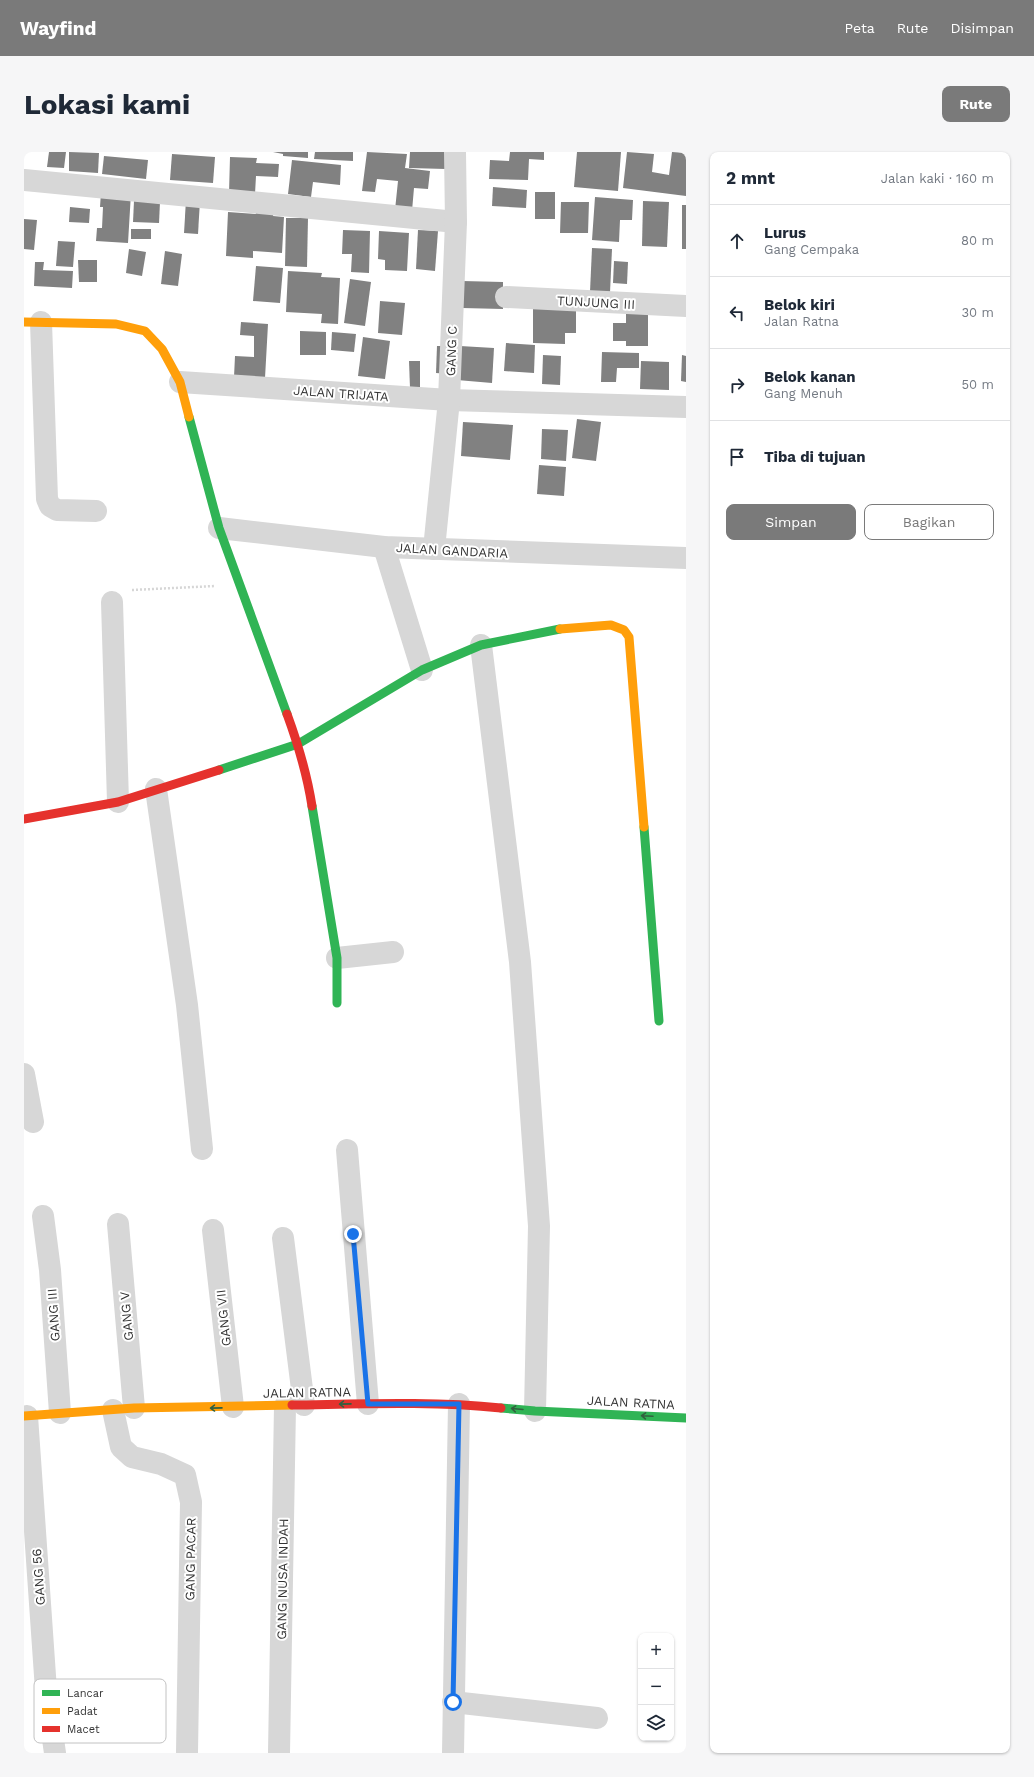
<!DOCTYPE html>
<html lang="id">
<meta charset="utf-8">
<style>
:root{--surface:#fff;--page:#f6f6f7;--text:#1f2937;--muted:#747a83;--line:#e0e1e3;--accent:#7a7a7a}
body{margin:0;font-family:"Work Sans",sans-serif;background:var(--page);color:var(--text)}
.controls{position:absolute;right:12px;bottom:12px;display:grid;overflow:hidden;border-radius:8px;box-shadow:0 1px 3px #0004}
.controls button{width:36px;height:36px;display:grid;place-items:center;padding:0;border:0;border-bottom:1px solid var(--line);background:var(--surface);color:var(--text);font:20px sans-serif}
.stop{position:absolute;width:12px;height:12px;margin:-9px;border:3px solid #1a73e8;border-radius:50%;background:#fff}
.stop.end{background:#1a73e8;border-color:#fff;box-shadow:0 1px 4px #0008}
.list{margin:0;padding:0;list-style:none}
h2{display:flex;justify-content:space-between;align-items:center;height:52px;margin:0;padding:0 16px;font-size:17px}
h2 small{font-size:13px;font-weight:400;color:var(--muted)}
.list li{display:grid;grid-template-columns:26px 1fr auto;gap:12px;align-items:center;box-sizing:border-box;height:72px;padding:0 16px;border-top:1px solid var(--line)}
.list b{display:block;font-size:15px;white-space:nowrap}
.list p{margin:0;font-size:13px;white-space:nowrap;color:var(--muted)}
.list em{font-size:13px;font-style:normal;color:var(--muted)}
.actions{display:flex;gap:8px;padding:12px 16px}
.actions a{flex:1;padding:9px 0;border:1px solid var(--accent);border-radius:8px;text-align:center;font-size:14px;color:var(--accent)}
.actions .main{background:var(--accent);color:#fff}
.icon{flex:none;width:22px;height:22px;fill:none;stroke:currentColor;stroke-width:2;stroke-linecap:round;stroke-linejoin:round}
.map{position:relative;flex:none;width:662px;height:1601px;overflow:hidden;border-radius:8px}
header{display:flex;align-items:center;gap:24px;box-sizing:border-box;height:56px;padding:0 20px;background:var(--accent);color:#fff}
header strong{font-size:19px}
nav{display:flex;gap:22px;margin-inline-start:auto;font-size:14px}
.intro{display:flex;align-items:center;justify-content:space-between;box-sizing:border-box;height:96px;padding:0 24px}
h1{margin:0;font-size:28px}
.button{padding:10px 18px;border-radius:8px;background:var(--accent);color:#fff;font-size:14px;font-weight:700}
main{display:flex;gap:24px;padding:0 24px}
aside{flex:1;background:var(--surface);border-radius:8px;box-shadow:0 1px 3px #0004}
.map>svg:first-child{display:block}
.building{fill:#818181}
.lines{fill:none;stroke-linecap:round;stroke-linejoin:round}
.path{stroke:#d6d6d6;stroke-width:2.5;stroke-dasharray:2 2;stroke-linecap:butt}
.street{stroke:#d7d7d7;stroke-width:22}
.fast{stroke:#30b455;stroke-width:9}
.slow{stroke:#ff9f0a;stroke-width:9}
.jam{stroke:#e5322d;stroke-width:9}
.oneway{stroke:#32603f}
.route{stroke:#1a73e8;stroke-width:5}
.labels{text-anchor:middle;stroke-width:4;stroke-linejoin:round;paint-order:stroke}
.street-label{font-size:13px;fill:#333;stroke:#fff}
.key{fill:#fff;stroke:#c2c2c2;stroke-width:1}
.key-label{font-size:11px;fill:#333}
</style>
<header>
<strong>Wayfind</strong>
<nav><a>Peta</a><a>Rute</a><a>Disimpan</a></nav>
</header>
<div class="intro"><h1>Lokasi kami</h1><a class="button">Rute</a></div>
<main>
<div class="map">
<svg width="662" height="1601" viewBox="0 0 662 1601">
<rect width="100%" height="100%" fill="#fff"/>
<g class="building">
<polygon points="25,0 42,0 40,16 23,15"/>
<polygon points="45,0 75,1 74,21 45,19"/>
<polygon points="249,0 284,0 284,6 259,4 259,2"/>
<polygon points="291,0 329,0 329,9 290,7"/>
<polygon points="343,0 383,2 381,16 406,19 404,37 390,36 388,59 371,58 374,29 353,27 351,40 338,39"/>
<polygon points="386,0 423,0 422,17 385,16"/>
<polygon points="486,0 520,0 520,8 505,7 504,28 465,27 466,8 485,9"/>
<polygon points="553,0 597,0 594,39 550,35"/>
<polygon points="603,0 630,2 628,20 645,23 648,0 662,1 662,44 599,36"/>
<polygon points="148,2 191,5 189,31 146,28"/>
<polygon points="80,4 124,8 122,27 78,22"/>
<polygon points="206,5 233,6 232,11 255,12 254,25 232,24 231,42 205,41"/>
<polygon points="268,8 317,13 316,33 289,30 287,45 264,42"/>
<polygon points="469,35 503,38 502,56 468,54"/>
<polygon points="77,40 107,41 104,91 72,89 73,76 78,76 79,55 76,55"/>
<rect x="511" y="40" width="20" height="27"/>
<polygon points="571,45 609,48 608,68 596,68 595,90 568,88"/>
<polygon points="162,48 176,48 174,82 160,81"/>
<polygon points="110,49 136,50 135,71 109,70"/>
<polygon points="619,49 645,50 643,95 618,94"/>
<polygon points="537,50 565,50 564,81 536,81"/>
<rect x="658" y="53" width="4" height="44"/>
<polygon points="46,55 66,57 65,71 45,70"/>
<polygon points="232,59 250,60 249,64 260,65 258,101 229,99 229,106 202,104 204,60 232,62"/>
<polygon points="262,66 284,66 283,115 261,114"/>
<polygon points="0,67 13,68 10,98 0,97"/>
<rect x="107" y="77" width="20" height="10"/>
<polygon points="319,78 346,79 345,121 327,120 328,102 318,102"/>
<polygon points="394,78 414,79 411,119 392,117"/>
<polygon points="355,79 385,81 383,119 361,118 361,108 354,107"/>
<polygon points="34,89 51,90 49,115 32,114"/>
<polygon points="568,96 588,97 586,141 566,140"/>
<polygon points="105,97 122,100 118,124 102,121"/>
<polygon points="141,99 158,102 154,134 137,132"/>
<polygon points="54,108 73,108 73,130 55,130"/>
<polygon points="590,109 604,110 603,132 589,131"/>
<polygon points="11,110 20,110 19,118 49,119 48,136 10,134"/>
<polygon points="232,114 259,116 256,151 229,149"/>
<polygon points="264,119 298,121 297,125 316,126 314,172 297,171 298,162 262,160"/>
<polygon points="326,127 347,130 341,174 320,171"/>
<polygon points="438,129 479,130 479,157 438,156"/>
<polygon points="356,149 381,151 378,183 354,181"/>
<polygon points="509,156 552,156 552,181 541,181 541,192 509,191"/>
<polygon points="602,159 624,159 624,194 602,194 602,189 589,189 589,171 602,171"/>
<polygon points="217,170 244,172 241,226 210,225 211,204 230,205 230,184 216,183"/>
<polygon points="276,179 302,180 302,203 276,203"/>
<polygon points="308,180 332,182 330,200 307,198"/>
<polygon points="339,185 366,189 361,227 334,224"/>
<polygon points="482,191 511,193 510,221 480,219"/>
<polygon points="413,194 425,194 425,222 412,221"/>
<polygon points="436,194 470,196 468,231 433,228"/>
<polygon points="578,200 615,201 615,216 593,216 592,230 577,230"/>
<polygon points="519,203 537,204 536,233 518,232"/>
<polygon points="658,203 662,204 662,230 657,229"/>
<polygon points="385,209 396,209 396,236 386,236"/>
<polygon points="617,209 645,210 645,238 616,237"/>
<polygon points="553,267 577,270 572,309 548,306"/>
<polygon points="439,270 489,273 486,308 437,304"/>
<polygon points="518,277 544,278 542,309 517,307"/>
<polygon points="515,313 542,315 540,344 513,342"/>
</g>
<g class="lines">
<polyline class="path" points="108,438 191,434"/>
<g class="street">
<polyline points="0,28 432,70"/>
<polyline points="482,145 662,154"/>
<polyline points="17,170 23,347 26,354 33,358 72,359"/>
<polyline points="156,230 425,248 662,255"/>
<polyline points="195,376 360,395 662,406"/>
<polyline points="360,395 398,518"/>
<polyline points="410,397 425,248 432,70 431,0"/>
<polyline points="88,450 94,650"/>
<polyline points="457,493 496,810 515,1074 511,1259"/>
<polyline points="132,637 163,853 178,997"/>
<polyline points="313,806 369,800"/>
<polyline points="0,922 9,970"/>
<polyline points="323,998 344,1252"/>
<polyline points="19,1064 26,1118 36,1261"/>
<polyline points="94,1072 110,1256"/>
<polyline points="189,1078 209,1255"/>
<polyline points="259,1086 280,1253"/>
<polyline points="89,1258 97,1295 108,1305 137,1312 161,1323 167,1350 163,1601"/>
<polyline points="3,1264 22,1538 31,1601"/>
<polyline points="429,1550 573,1566"/>
<polyline points="255,1601 261,1254"/>
<polyline points="429,1601 435,1252"/>
</g>
<g class="fast">
<polyline points="165,265 195,376 263,562"/>
<polyline points="195,618 274,592 398,518 457,493 536,477"/>
<polyline points="288,654 313,806 313,851"/>
<polyline points="620,675 635,869"/>
<polyline points="477,1256 511,1259 662,1266"/>
</g>
<g class="slow">
<polyline points="0,170 92,172 121,179 138,197 156,230 165,265"/>
<polyline points="536,477 587,473 600,478 605,485 620,675"/>
<polyline points="0,1264 110,1256 268,1253"/>
</g>
<g class="jam">
<path d="M263,562C274,592 283,622 288,654"/>
<polyline points="0,667 94,650 195,618"/>
<path d="M268,1253C338,1252 407,1249 477,1256"/>
</g>
</g>
<defs><path id="oneway-shaft" d="M-6 0H5M1.5-3L5.5 0L1.5 3" fill="none" stroke-width="1.6" stroke-linecap="round" stroke-linejoin="round"/></defs>
<g class="oneway">
<use href="#oneway-shaft" transform="translate(321 1252) rotate(179)"/>
<use href="#oneway-shaft" transform="translate(192 1256) rotate(179)"/>
<use href="#oneway-shaft" transform="translate(493 1257) rotate(-175)"/>
<use href="#oneway-shaft" transform="translate(623 1264) rotate(-177)"/>
</g>
<g class="lines">
<polyline class="route" points="329,1082 344,1252 435,1252 429,1550"/>
</g>
<g class="labels">
<g class="street-label">
<text transform="translate(572 150) rotate(3)" y="5">TUNJUNG III</text>
<text transform="translate(427 199) rotate(-88)" y="5">GANG C</text>
<text transform="translate(317 241) rotate(4)" y="5">JALAN TRIJATA</text>
<text transform="translate(428 398) rotate(3)" y="5">JALAN GANDARIA</text>
<text transform="translate(29 1163) rotate(-94)" y="5">GANG III</text>
<text transform="translate(102 1164) rotate(-95)" y="5">GANG V</text>
<text transform="translate(199 1166) rotate(-96)" y="5">GANG VII</text>
<text transform="translate(283 1240) rotate(-1)" y="5">JALAN RATNA</text>
<text transform="translate(607 1250) rotate(3)" y="5">JALAN RATNA</text>
<text transform="translate(166 1407) rotate(-89)" y="5">GANG PACAR</text>
<text transform="translate(14 1425) rotate(-94)" y="5">GANG 56</text>
<text transform="translate(258 1427) rotate(-89)" y="5">GANG NUSA INDAH</text>
</g>
</g>
<rect x="10" y="1527" width="132" height="64" rx="6" class="key"/>
<rect x="18" y="1538" width="18" height="6" fill="#30b455"/>
<rect x="18" y="1556" width="18" height="6" fill="#ff9f0a"/>
<rect x="18" y="1574" width="18" height="6" fill="#e5322d"/>
<g class="key-label">
<text x="43" y="1545">Lancar</text>
<text x="43" y="1563">Padat</text>
<text x="43" y="1581">Macet</text>
</g>
</svg>
<div class="controls">
<button>+</button>
<button>−</button>
<button><svg class="icon" aria-label="layers" viewBox="0 0 24 24"><path d="M12 4l9 5-9 5-9-5zM3 14l9 5 9-5"/></svg></button>
</div>
<div class="stop" style="left:429px;top:1550px"></div>
<div class="stop end" style="left:329px;top:1082px"></div>
</div>
<aside>
<h2>2 mnt<small>Jalan kaki · 160 m</small></h2>
<ul class="list">
<li><svg class="icon" aria-label="ahead" viewBox="0 0 24 24"><path d="M12 20V5M6 11l6-6 6 6"/></svg><div><b>Lurus</b><p>Gang Cempaka</p></div><em>80 m</em></li>
<li><svg class="icon" aria-label="left" viewBox="0 0 24 24"><path d="M17 20v-9H6M10 6l-5 5 5 5"/></svg><div><b>Belok kiri</b><p>Jalan Ratna</p></div><em>30 m</em></li>
<li><svg class="icon" aria-label="right" viewBox="0 0 24 24"><path d="M7 20v-9h11M14 6l5 5-5 5"/></svg><div><b>Belok kanan</b><p>Gang Menuh</p></div><em>50 m</em></li>
<li><svg class="icon" aria-label="arrive" viewBox="0 0 24 24"><path d="M6 21V4h12l-3 4 3 4H6"/></svg><div><b>Tiba di tujuan</b></div></li>
</ul>
<div class="actions"><a class="main">Simpan</a><a>Bagikan</a></div>
</aside>
</main>
